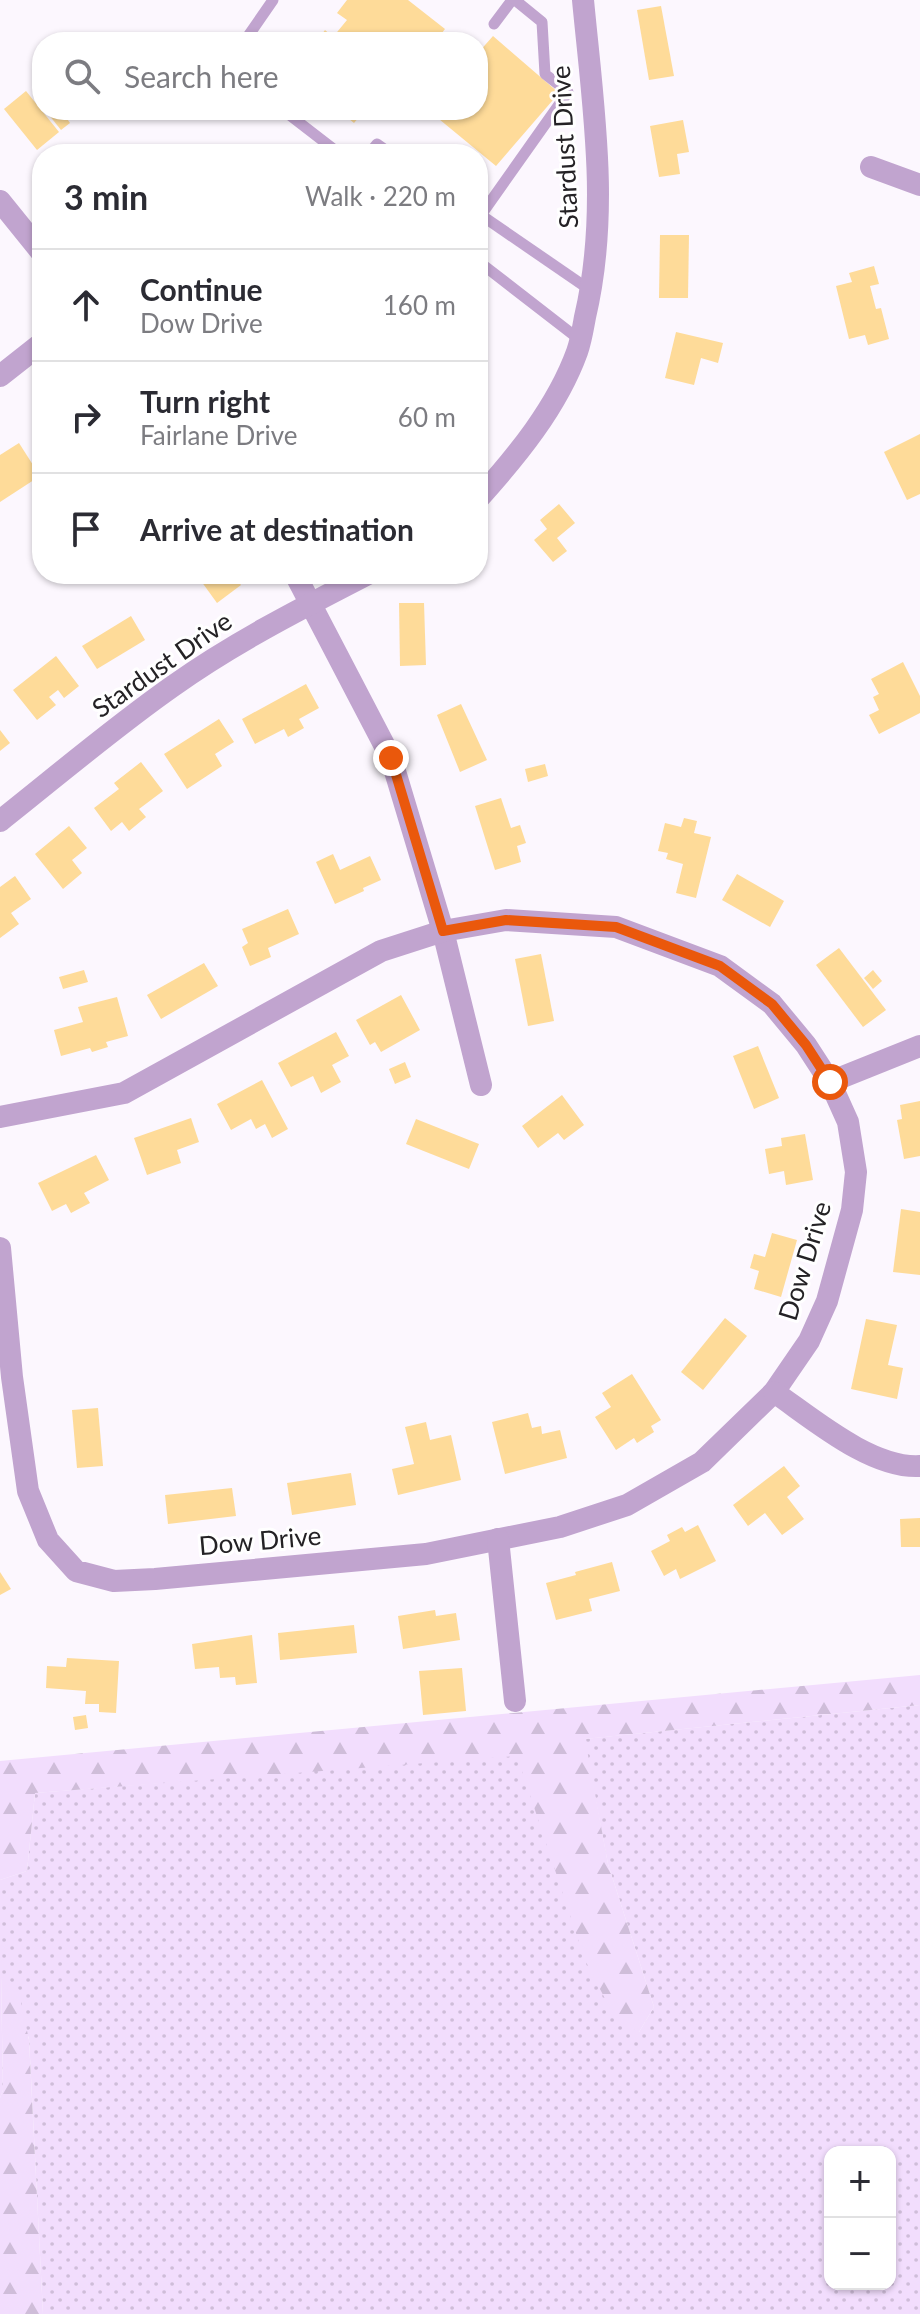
<!DOCTYPE html>
<meta charset="utf-8">
<style>
:root{--surface:#fff;--page:#f2f2f3;--text:#2b2b33;--muted:#7c7c81;--line:#e1e1e2}
body{margin:0;font-family:Lato,sans-serif;background:var(--page);color:var(--text)}
.controls{position:absolute;right:24px;bottom:24px;display:grid;overflow:hidden;border-radius:16px;box-shadow:0 2px 6px #0004}
.controls button{width:72px;height:72px;display:grid;place-items:center;padding:0;border:0;border-bottom:2px solid var(--line);background:var(--surface);color:var(--text);font:40px sans-serif}
.stop{position:absolute;width:24px;height:24px;margin:-18px;border:6px solid #ea580c;border-radius:50%;background:#fff}
.stop.end{background:#ea580c;border-color:#fff;box-shadow:0 2px 8px #0008}
.list{margin:0;padding:0;list-style:none}
h2{display:flex;justify-content:space-between;align-items:center;height:104px;margin:0;padding:0 32px;font-size:34px}
h2 small{font-size:26px;font-weight:400;color:var(--muted)}
.list li{display:grid;grid-template-columns:52px 1fr auto;gap:24px;align-items:center;box-sizing:border-box;height:112px;padding:0 32px;border-top:2px solid var(--line)}
.list b{display:block;font-size:30px;white-space:nowrap}
.list p{margin:0;font-size:26px;white-space:nowrap;color:var(--muted)}
.list em{font-size:26px;font-style:normal;color:var(--muted)}
.icon{flex:none;width:44px;height:44px;fill:none;stroke:currentColor;stroke-width:2;stroke-linecap:round;stroke-linejoin:round}
.map{position:relative;flex:none;width:920px;height:2314px;overflow:hidden}
.search{position:absolute;background:var(--surface);box-shadow:0 2px 6px #0004;left:32px;top:32px;width:456px;height:88px;display:flex;align-items:center;gap:20px;box-sizing:border-box;padding:0 28px;border-radius:32px;color:var(--muted);font-size:30px}
.panel{position:absolute;background:var(--surface);box-shadow:0 2px 6px #0004;left:32px;top:144px;width:456px;height:440px;border-radius:32px}
.map>svg:first-child{display:block}
.grass{fill:url(#grass-dots);fill-rule:evenodd}
.forest{fill:url(#forest-firs)}
.building{fill:#fedb99}
.lines{fill:none;stroke-linecap:round;stroke-linejoin:round}
.lane{stroke:#c1a4cf;stroke-width:11}
.street{stroke:#c1a4cf;stroke-width:22}
.route{stroke:#ea580c;stroke-width:10}
.labels{text-anchor:middle;stroke-width:6;stroke-linejoin:round;paint-order:stroke}
.street-label{font-size:26px;fill:#242225;stroke:#fff}
</style>
<div class="map">
<svg width="920" height="2314" viewBox="0 0 920 2314">
<defs>
<pattern id="grass-dots" width="8" height="8" patternUnits="userSpaceOnUse" patternTransform="scale(2)"><rect width="8" height="8" fill="#f2ddfd"/><path d="M2 2h.1M6 6h.1" fill="none" stroke="#cfbdd9" stroke-width="1.8" stroke-linecap="round"/></pattern>
<pattern id="forest-firs" width="22" height="20" patternUnits="userSpaceOnUse" patternTransform="scale(2)"><rect width="22" height="20" fill="#f2ddfd"/><path d="M5 1l3.5 6h-7zM16 11l3.5 6h-7z" fill="#cfbdd9"/></pattern>
</defs>
<rect width="100%" height="100%" fill="#fcf7fe"/>
<path class="grass" d="M920,1705V2314H43L29,2038L1,1978L3,2090L0,2098V1880L27,1871L35,1793L517,1754L639,2032L654,2007L608,1864L584,1739ZM830,2152H890V2284H830Z"/>
<g class="forest">
<polygon points="920,1675 920,1705 585,1739 608,1864 654,2007 639,2032 616,2020 585,1960 517,1756 35,1793 27,1871 0,1880 0,1761"/>
<polygon points="1,1973 18,1988 29,2040 43,2314 0,2314 0,2098 3,2090"/>
</g>
<g class="building">
<polygon points="347,0 408,0 445,29 435,42 316,42 325,30 333,37 347,20 337,13"/>
<polygon points="661,6 674,76 649,80 637,10"/>
<polygon points="493,36 559,93 496,166 428,110 478,110 478,53"/>
<polygon points="26,91 59,132 37,150 4,109"/>
<polygon points="45,110 61,110 70,123 61,130"/>
<polygon points="338,110 365,110 354,123"/>
<polygon points="683,120 689,152 677,154 680,174 659,177 650,126"/>
<polygon points="660,235 689,235 688,298 659,298"/>
<polygon points="874,266 879,284 870,286 876,309 881,308 889,339 868,345 865,335 849,339 836,286 852,282 849,273"/>
<polygon points="676,332 723,343 718,363 701,358 694,385 665,378"/>
<polygon points="920,434 920,494 907,500 884,452"/>
<polygon points="19,443 40,476 0,502 0,455"/>
<polygon points="559,504 575,523 557,538 567,551 553,562 534,540 547,529 540,520"/>
<polygon points="196,574 233,574 241,585 217,603"/>
<polygon points="399,603 424,603 426,665 400,666"/>
<polygon points="131,616 145,640 97,669 82,646"/>
<polygon points="56,656 79,686 64,698 58,690 49,697 56,705 37,720 13,690"/>
<polygon points="903,662 920,696 920,713 879,734 869,715 879,710 873,697 879,694 871,679"/>
<polygon points="306,684 319,708 299,719 304,728 288,737 284,729 255,744 242,719"/>
<polygon points="461,704 487,760 460,772 437,715"/>
<polygon points="219,719 234,742 215,754 222,766 187,789 164,754"/>
<polygon points="0,730 10,743 0,751"/>
<polygon points="141,762 163,791 139,809 146,817 129,831 122,822 111,831 94,808 119,789 114,783"/>
<polygon points="545,764 548,776 528,782 525,769"/>
<polygon points="501,798 511,828 520,825 526,843 517,846 521,862 495,870 475,806"/>
<polygon points="684,818 697,821 694,833 711,837 696,898 676,893 683,864 666,859 668,853 658,851 665,823 681,827"/>
<polygon points="69,826 87,848 72,860 82,873 63,889 35,854"/>
<polygon points="333,854 340,870 370,856 381,880 363,888 364,891 335,904 316,862"/>
<polygon points="737,874 784,901 770,927 722,900"/>
<polygon points="15,876 31,899 11,913 19,924 0,938 0,887"/>
<polygon points="288,909 299,934 268,948 271,957 250,966 242,947 248,943 242,929"/>
<polygon points="839,948 886,1010 863,1027 816,965"/>
<polygon points="541,954 554,1021 528,1026 515,959"/>
<polygon points="204,963 218,986 161,1019 147,995"/>
<polygon points="84,970 88,982 63,989 59,977"/>
<polygon points="873,970 882,981 873,989 864,978"/>
<polygon points="401,995 420,1030 381,1052 375,1042 370,1045 356,1020"/>
<polygon points="117,997 128,1036 106,1042 108,1047 92,1052 90,1048 61,1056 54,1030 83,1022 78,1007"/>
<polygon points="336,1032 349,1056 332,1065 341,1082 321,1093 313,1076 291,1087 278,1063"/>
<polygon points="758,1046 779,1098 754,1109 733,1056"/>
<polygon points="405,1062 411,1077 395,1084 389,1069"/>
<polygon points="262,1080 288,1129 272,1138 265,1124 256,1129 251,1119 231,1130 217,1104"/>
<polygon points="562,1095 584,1125 564,1140 558,1133 538,1148 522,1126"/>
<polygon points="920,1101 920,1156 904,1159 897,1120 902,1119 900,1105"/>
<polygon points="191,1118 199,1142 177,1150 181,1163 147,1175 134,1138"/>
<polygon points="416,1119 479,1144 469,1169 406,1144"/>
<polygon points="805,1134 813,1180 786,1185 784,1171 769,1174 765,1149 782,1146 781,1138"/>
<polygon points="96,1155 109,1180 84,1193 90,1203 71,1213 66,1204 52,1211 38,1183"/>
<polygon points="901,1209 920,1212 920,1275 893,1272"/>
<polygon points="772,1233 797,1240 781,1297 754,1289 759,1271 750,1268 754,1254 765,1257"/>
<polygon points="725,1318 747,1336 703,1390 681,1372"/>
<polygon points="866,1319 897,1325 888,1365 903,1368 897,1399 851,1389"/>
<polygon points="632,1374 661,1420 651,1426 654,1432 637,1443 634,1438 616,1450 595,1417 611,1407 602,1393"/>
<polygon points="98,1408 103,1466 77,1468 72,1410"/>
<polygon points="528,1413 532,1428 541,1426 542,1434 560,1430 567,1458 505,1474 492,1422"/>
<polygon points="426,1422 430,1440 451,1435 461,1480 398,1495 392,1469 414,1464 405,1427"/>
<polygon points="784,1466 800,1486 787,1497 804,1519 782,1535 765,1513 748,1526 733,1505"/>
<polygon points="351,1473 356,1505 292,1515 287,1483"/>
<polygon points="232,1488 236,1516 168,1524 165,1495"/>
<polygon points="920,1518 920,1547 901,1547 900,1519"/>
<polygon points="698,1525 716,1561 680,1579 676,1569 664,1576 651,1551 670,1541 667,1535 682,1527 685,1532"/>
<polygon points="612,1562 620,1591 589,1599 592,1611 556,1620 546,1583 576,1575 575,1572"/>
<polygon points="0,1572 11,1589 0,1595"/>
<polygon points="435,1610 436,1616 456,1613 460,1640 403,1649 398,1616"/>
<polygon points="354,1625 357,1653 280,1660 278,1633"/>
<polygon points="252,1635 257,1683 236,1685 235,1677 220,1678 219,1667 195,1669 192,1644"/>
<polygon points="67,1658 119,1661 116,1713 99,1712 99,1704 85,1704 86,1691 46,1688 47,1666 66,1667"/>
<polygon points="462,1668 466,1711 423,1715 419,1671"/>
<polygon points="86,1715 88,1728 75,1730 73,1717"/>
</g>
<g class="lines">
<g class="lane">
<polyline points="494,24 512,0"/>
<polyline points="244,42 273,0"/>
<polyline points="283,110 340,154"/>
<polyline points="369,154 377,144 391,154"/>
<polyline points="478,213 590,290"/>
<polyline points="481,215 568,92 545,74 542,22 515,0"/>
<polyline points="478,261 580,340"/>
</g>
<g class="street">
<polyline points="871,167 920,185"/>
<polyline points="0,201 42,253"/>
<polyline points="0,376 42,343"/>
<path d="M478,499C517,456 557,407 577,352C581,341 583,328 585,317C610,211 593,106 583,0"/>
<polyline points="295,574 391,758 443,931 481,1085"/>
<path d="M0,821C57,776 113,728 173,686C233,643 302,608 368,574"/>
<polyline points="830,1082 920,1046"/>
<polyline points="0,1117 124,1093 381,951 443,931 506,920 616,927 720,966 772,1004 806,1045 830,1082 848,1122 856,1172 852,1210 827,1301 809,1341 774,1392 702,1462 627,1505 560,1527 426,1554 155,1579 114,1581 76,1571 48,1540 28,1491 12,1377 0,1248"/>
<path d="M774,1392C812,1418 871,1469 920,1466"/>
<polyline points="498,1539 515,1701"/>
</g>
</g>
<g class="lines">
<polyline class="route" points="391,758 443,931 506,920 616,927 720,966 772,1004 806,1045 830,1082"/>
</g>
<g class="labels">
<g class="street-label">
<text transform="translate(565 147) rotate(-93)" y="9">Stardust Drive</text>
<text transform="translate(162 665) rotate(-35)" y="9">Stardust Drive</text>
<text transform="translate(805 1261) rotate(-73)" y="9">Dow Drive</text>
<text transform="translate(260 1541) rotate(-5)" y="9">Dow Drive</text>
</g>
</g>
</svg>
<div class="controls">
<button>+</button>
<button>−</button>
</div>
<div class="stop" style="left:830px;top:1082px"></div>
<div class="stop end" style="left:391px;top:758px"></div>
<div class="search"><svg class="icon" aria-label="search" viewBox="0 0 24 24"><circle cx="10" cy="10" r="6"/><path d="M15 15l6 6"/></svg>Search here</div>
<section class="panel">
<h2>3 min<small>Walk · 220 m</small></h2>
<ul class="list">
<li><svg class="icon" aria-label="ahead" viewBox="0 0 24 24"><path d="M12 20V5M6 11l6-6 6 6"/></svg><div><b>Continue</b><p>Dow Drive</p></div><em>160 m</em></li>
<li><svg class="icon" aria-label="right" viewBox="0 0 24 24"><path d="M7 20v-9h11M14 6l5 5-5 5"/></svg><div><b>Turn right</b><p>Fairlane Drive</p></div><em>60 m</em></li>
<li><svg class="icon" aria-label="arrive" viewBox="0 0 24 24"><path d="M6 21V4h12l-3 4 3 4H6"/></svg><div><b>Arrive at destination</b></div></li>
</ul>
</section>
</div>
